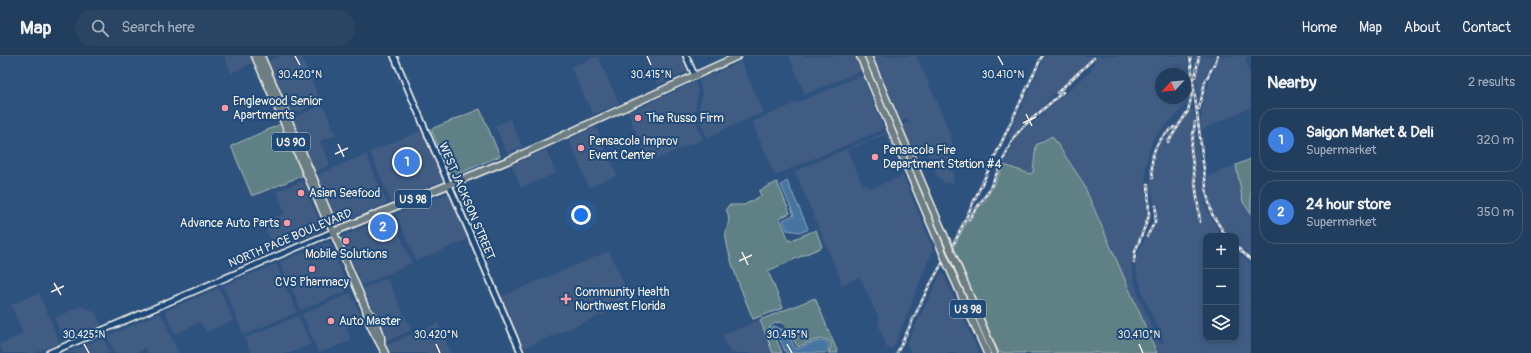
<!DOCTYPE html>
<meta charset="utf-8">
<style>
:root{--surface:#223e5e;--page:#2a4564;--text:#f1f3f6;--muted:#a2aebc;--line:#3f5773;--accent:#ff9aa2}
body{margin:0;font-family:Pangolin,sans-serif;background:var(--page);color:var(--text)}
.controls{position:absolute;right:12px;bottom:12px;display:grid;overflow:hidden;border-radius:8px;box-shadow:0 2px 6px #0003}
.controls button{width:36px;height:36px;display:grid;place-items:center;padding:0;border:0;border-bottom:1px solid var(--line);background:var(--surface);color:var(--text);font:20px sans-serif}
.compass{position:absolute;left:1155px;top:12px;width:36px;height:36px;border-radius:50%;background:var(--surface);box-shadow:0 2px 6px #0003;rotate:244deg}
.you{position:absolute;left:581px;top:159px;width:14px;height:14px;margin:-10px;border:3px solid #fff;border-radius:50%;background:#1a73e8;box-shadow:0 0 0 6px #1a73e833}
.badge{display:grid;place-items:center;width:26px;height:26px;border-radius:50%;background:var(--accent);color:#fff;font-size:13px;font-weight:700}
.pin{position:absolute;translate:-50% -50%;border:2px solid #fff;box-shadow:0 1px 4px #0006}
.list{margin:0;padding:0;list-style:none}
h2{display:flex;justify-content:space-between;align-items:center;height:52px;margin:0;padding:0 16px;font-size:17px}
h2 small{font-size:13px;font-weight:400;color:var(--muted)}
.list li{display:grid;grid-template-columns:26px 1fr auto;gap:12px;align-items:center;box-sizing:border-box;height:64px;margin:0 8px 8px;padding:0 8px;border:1px solid var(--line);border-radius:16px}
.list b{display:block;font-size:15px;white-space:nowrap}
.list p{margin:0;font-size:13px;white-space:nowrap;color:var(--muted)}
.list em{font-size:13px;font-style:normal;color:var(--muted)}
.icon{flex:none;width:22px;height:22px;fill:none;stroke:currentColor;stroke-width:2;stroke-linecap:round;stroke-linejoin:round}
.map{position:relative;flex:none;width:1251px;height:297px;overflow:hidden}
header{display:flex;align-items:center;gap:24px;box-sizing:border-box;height:56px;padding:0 20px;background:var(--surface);border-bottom:1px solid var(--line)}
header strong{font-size:19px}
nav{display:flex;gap:22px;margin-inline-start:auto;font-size:14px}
.search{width:280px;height:36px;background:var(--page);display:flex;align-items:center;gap:10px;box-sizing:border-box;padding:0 14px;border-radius:22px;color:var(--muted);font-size:15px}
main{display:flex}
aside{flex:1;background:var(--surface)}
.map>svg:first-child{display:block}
.built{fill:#415c83;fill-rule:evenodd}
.green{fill:#5e8186;stroke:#a9b9b7}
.water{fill:#4674a1;stroke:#8ca6bd}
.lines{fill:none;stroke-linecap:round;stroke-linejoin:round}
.tertiary-casing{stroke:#f4f1e8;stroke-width:8}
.secondary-casing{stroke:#f4f1e8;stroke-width:8}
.primary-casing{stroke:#f4f1e8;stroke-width:9}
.tertiary{stroke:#1f4a7a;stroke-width:4.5}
.secondary{stroke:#1f4a7a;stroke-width:5}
.primary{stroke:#6c7e84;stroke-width:6}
.rail-casing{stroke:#f4f1e8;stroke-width:2.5}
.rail{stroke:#1f4a7a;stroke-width:1;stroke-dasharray:3;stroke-linecap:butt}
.primary-bridge-casing{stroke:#f4f1e8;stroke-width:9;stroke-linecap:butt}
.primary-bridge{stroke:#6c7e84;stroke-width:6}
.ticks{fill:none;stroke:#f4f1e8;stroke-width:1.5}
.poi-dot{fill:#ff9aa2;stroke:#1f4a7a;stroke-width:1.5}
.labels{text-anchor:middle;stroke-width:4;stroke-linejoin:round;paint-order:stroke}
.shield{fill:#1f4a7a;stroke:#b4bfc7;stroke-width:1}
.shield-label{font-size:11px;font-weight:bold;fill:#f4f1e8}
.poi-label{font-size:12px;fill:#f4f1e8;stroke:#1f4a7a;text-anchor:start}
.street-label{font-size:12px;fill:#f4f1e8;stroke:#1f4a7a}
.ticks-label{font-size:10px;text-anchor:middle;fill:#f4f1e8;stroke:#1f4a7a;stroke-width:4;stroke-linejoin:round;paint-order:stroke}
</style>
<header>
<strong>Map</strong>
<div class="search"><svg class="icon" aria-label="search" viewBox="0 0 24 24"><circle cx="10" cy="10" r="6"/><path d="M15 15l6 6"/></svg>Search here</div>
<nav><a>Home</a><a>Map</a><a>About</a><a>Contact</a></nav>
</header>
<main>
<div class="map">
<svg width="1251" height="297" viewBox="0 0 1251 297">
<rect width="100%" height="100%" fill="#2e527e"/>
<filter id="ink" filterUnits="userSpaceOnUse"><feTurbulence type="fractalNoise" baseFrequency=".025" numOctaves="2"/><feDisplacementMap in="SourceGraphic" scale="8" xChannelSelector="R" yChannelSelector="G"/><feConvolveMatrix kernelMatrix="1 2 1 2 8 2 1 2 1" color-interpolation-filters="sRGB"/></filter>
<g filter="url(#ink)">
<g class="built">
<polygon points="224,0 250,0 253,7 231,17"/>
<polygon points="280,0 301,0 321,46 290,59 267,6"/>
<polygon points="598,0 619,48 593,58 571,11"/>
<polygon points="646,0 684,0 690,14 658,29"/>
<polygon points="789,0 855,0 861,15 805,38"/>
<polygon points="873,0 916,0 944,62 953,89 953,127 945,127 937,119 924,91 914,95 902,69 910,66 909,62 901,65"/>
<path d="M1045,0H1187L1192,38L1184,51L1153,82L1146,106L1145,134L1149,155L1147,169L1136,191L1132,210L1134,224L1138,238L1160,289L1164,286L1142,236L1135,209L1140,192L1153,170L1155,155L1151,131V106L1159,85L1193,51L1206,149L1210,161L1222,180H1206V282H1236V194L1251,208V297H1157L1082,125L1053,80L1034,100L1033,116L1029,118L1004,109L1012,90L1019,78L1091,15L1095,5L1093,3L1056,36L1011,83L1008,81ZM1161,18H1185V42H1161Z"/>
<polygon points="1193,0 1215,0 1206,18 1198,46"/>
<polygon points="1221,0 1251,0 1245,2 1251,23 1251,51 1201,74 1201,62 1205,38 1216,7"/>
<polygon points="741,6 764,56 707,81 698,61 702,36 699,24"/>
<polygon points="862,19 884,73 775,119 752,66"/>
<polygon points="695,26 698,36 694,61 703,83 648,106 628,57"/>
<polygon points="323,49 336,79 320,85 330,109 314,116 291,63"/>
<polygon points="510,63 522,90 507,97 495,70"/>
<polygon points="596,71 617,119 589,131 569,84"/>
<polygon points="423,74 445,124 391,146 370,96"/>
<polygon points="886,76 886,78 847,94 862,128 872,132 903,120 933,193 893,293 887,292 878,267 880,265 860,221 841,229 841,224 795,115"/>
<polygon points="546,94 556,117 521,132 512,109"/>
<polygon points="366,98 387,147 336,168 315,120"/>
<polygon points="1236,109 1243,146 1251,158 1251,201 1236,187 1236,180 1229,180 1225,176 1214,158 1210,147 1207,121"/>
<polygon points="303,125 323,174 275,194 263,166 285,157 277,135"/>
<polygon points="450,137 470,182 416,205 396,158"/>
<polygon points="392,160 412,207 362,229 341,181"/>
<polygon points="329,186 349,234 301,254 280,206"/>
<polygon points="609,195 632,246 523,292 500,241"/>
<polygon points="276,208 297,256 244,279 223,230"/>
<polygon points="942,215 979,297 911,297 907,287"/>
<polygon points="387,222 411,274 386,285 363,232"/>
<polygon points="219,232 233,264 206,276 200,266 175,278 183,297 165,255"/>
<polygon points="39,237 60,287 35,297 3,297 0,288 23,278 11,249"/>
<polygon points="351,237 363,265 346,272 351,285 319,297 302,258"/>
<polygon points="81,250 96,257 101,269 64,285 55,262"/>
<polygon points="161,257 178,297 148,297 145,292 135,297 115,297 107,280"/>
<polygon points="298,260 311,288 291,297 251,297 245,282"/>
<polygon points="760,264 773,297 730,297 722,279"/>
<polygon points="438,267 451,297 391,297 387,289"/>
<polygon points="103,282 110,297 67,297"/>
</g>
<g class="green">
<polygon points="480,53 500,100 451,121 431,73"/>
<polygon points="281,68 304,119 252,140 231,90"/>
<polygon points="1052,80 1082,125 1157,297 999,297 953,192 972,156 984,147 1004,109 1030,118 1033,116 1036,89"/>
<polygon points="1251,103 1251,158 1243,146 1236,109"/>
<path d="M777,126L790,157L780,162L789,185L816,174L822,191L768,215L783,252L753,263C742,236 731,211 726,183C724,171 733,167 726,153L729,149H744L761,140L759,135Z"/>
<path d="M815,242L838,297H828L831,290L830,285C819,280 808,287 798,291C797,290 784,269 783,267C777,265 773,267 769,272V275L774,278L782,297H773L760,264Z"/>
</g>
<g class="water">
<polygon points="787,125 808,172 807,174 801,176 787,174 783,164 794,159 781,129"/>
<path d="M774,270L788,276L794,291L798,293C808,289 816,283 828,286C829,290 829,294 825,297H786L777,278L771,274V272Z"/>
</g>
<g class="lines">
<defs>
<g id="tertiary">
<polyline points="394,0 521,297"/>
<polyline points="686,0 694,18"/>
</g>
<polyline id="secondary" points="49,297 333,176"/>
<g id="primary">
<path d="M255,0L328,167L331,170L366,253C368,270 378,282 385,297"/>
<polyline points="261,0 332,166 331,170"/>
<polyline points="860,0 937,182"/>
<polyline points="868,0 941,172"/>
<polyline points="333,176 507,105 738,0"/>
<polyline points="953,200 994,297"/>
<polyline points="948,209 987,297"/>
<path d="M366,253C374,260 383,278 381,289"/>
</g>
</defs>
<use href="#tertiary" class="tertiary-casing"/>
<use href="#secondary" class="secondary-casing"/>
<use href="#primary" class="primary-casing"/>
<use href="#tertiary" class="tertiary"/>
<use href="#secondary" class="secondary"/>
<use href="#primary" class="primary"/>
<defs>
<g id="rail">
<polyline points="1190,0 1207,139 1212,158 1226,180"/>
<polyline points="1195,21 1199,0"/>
<polyline points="1057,37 1094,2"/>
<polyline points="1199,53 1205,26 1218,0"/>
<polyline points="1195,66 1191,93 1200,166"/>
<polyline points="1168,86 1188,55 1192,38"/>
<path d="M1153,122C1149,99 1155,85 1174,71"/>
<polyline points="969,163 988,136 1014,81 1025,69 1063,36"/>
<polyline points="1147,180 1155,166 1156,150"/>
<polyline points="1236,190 1251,204"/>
<polyline points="1134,206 1135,196 1149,160 1148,128"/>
<polyline points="897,297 927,234 957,181 1042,0"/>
</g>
</defs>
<use href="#rail" class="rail-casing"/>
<use href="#rail" class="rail"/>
<defs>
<g id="primary-bridge">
<polyline points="941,172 953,200"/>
<polyline points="937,182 948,209"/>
</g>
</defs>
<use href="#primary-bridge" class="primary-bridge-casing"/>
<use href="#primary-bridge" class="primary-bridge"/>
</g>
</g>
<path class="ticks" d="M295,0L300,9M647,0L651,9M998,0L1003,9M1026,58L1032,70M1023,67L1036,61M338,88L344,101M335,98L348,92M742,196L748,209M739,205L752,199M54,227L61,239M51,236L64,230M84,288L89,297M436,288L440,297M787,288L792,297M1139,288L1143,297"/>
<g class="poi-dot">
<circle cx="225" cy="52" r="4"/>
<circle cx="638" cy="62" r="4"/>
<circle cx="581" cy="92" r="4"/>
<circle cx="875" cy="101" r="4"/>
<circle cx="301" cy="137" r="4"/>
<circle cx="287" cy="167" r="4"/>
<circle cx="346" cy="185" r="4"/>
<circle cx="312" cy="213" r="4"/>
<path d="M564 237h4v4h4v4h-4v4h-4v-4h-4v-4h4z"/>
<circle cx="331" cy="265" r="4"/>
</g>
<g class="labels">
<g class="shield">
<rect x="272" y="77" width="38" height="18" rx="3"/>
<rect x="395" y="134" width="36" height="18" rx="3"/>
<rect x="950" y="244" width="36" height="18" rx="3"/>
</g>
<g class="shield-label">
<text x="291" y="90">US 90</text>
<text x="413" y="147">US 98</text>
<text x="968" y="257">US 98</text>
</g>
<g class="poi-label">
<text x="233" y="49">Englewood Senior<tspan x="233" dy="14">Apartments</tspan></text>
<text x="646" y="66">The Russo Firm</text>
<text x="589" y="89">Pensacola Improv<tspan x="589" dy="14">Event Center</tspan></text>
<text x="883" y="98">Pensacola Fire<tspan x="883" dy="14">Department Station #4</tspan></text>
<text x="309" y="141">Asian Seafood</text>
<text x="279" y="171" text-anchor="end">Advance Auto Parts</text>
<text x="346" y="202" text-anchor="middle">Mobile Solutions</text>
<text x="312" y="230" text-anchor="middle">CVS Pharmacy</text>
<text x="575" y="240">Community Health<tspan x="575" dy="14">Northwest Florida</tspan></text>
<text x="339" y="269">Auto Master</text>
</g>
<g class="street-label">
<text transform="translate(467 145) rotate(67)" y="4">WEST JACKSON STREET</text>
<text transform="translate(290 182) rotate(-23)" y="4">NORTH PACE BOULEVARD</text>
</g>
</g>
<g class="ticks-label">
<text x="300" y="22">30.420°N</text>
<text x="651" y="22">30.415°N</text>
<text x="1003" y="22">30.410°N</text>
<text x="84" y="282">30.425°N</text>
<text x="436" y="282">30.420°N</text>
<text x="787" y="282">30.415°N</text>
<text x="1139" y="282">30.410°N</text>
</g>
</svg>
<div class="controls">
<button>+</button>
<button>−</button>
<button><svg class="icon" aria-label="layers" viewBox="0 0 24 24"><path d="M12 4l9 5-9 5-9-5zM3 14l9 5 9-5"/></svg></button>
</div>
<svg class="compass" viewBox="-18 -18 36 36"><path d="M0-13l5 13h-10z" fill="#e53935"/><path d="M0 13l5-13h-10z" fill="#a2aebc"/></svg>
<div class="you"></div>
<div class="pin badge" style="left:407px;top:106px;background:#3f7fe0">1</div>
<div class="pin badge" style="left:383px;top:171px;background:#3f7fe0">2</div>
</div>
<aside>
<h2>Nearby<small>2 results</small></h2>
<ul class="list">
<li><span class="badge" style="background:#3f7fe0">1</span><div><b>Saigon Market &amp; Deli</b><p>Supermarket</p></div><em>320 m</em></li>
<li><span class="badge" style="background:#3f7fe0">2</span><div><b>24 hour store</b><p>Supermarket</p></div><em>350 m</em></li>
</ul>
</aside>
</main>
